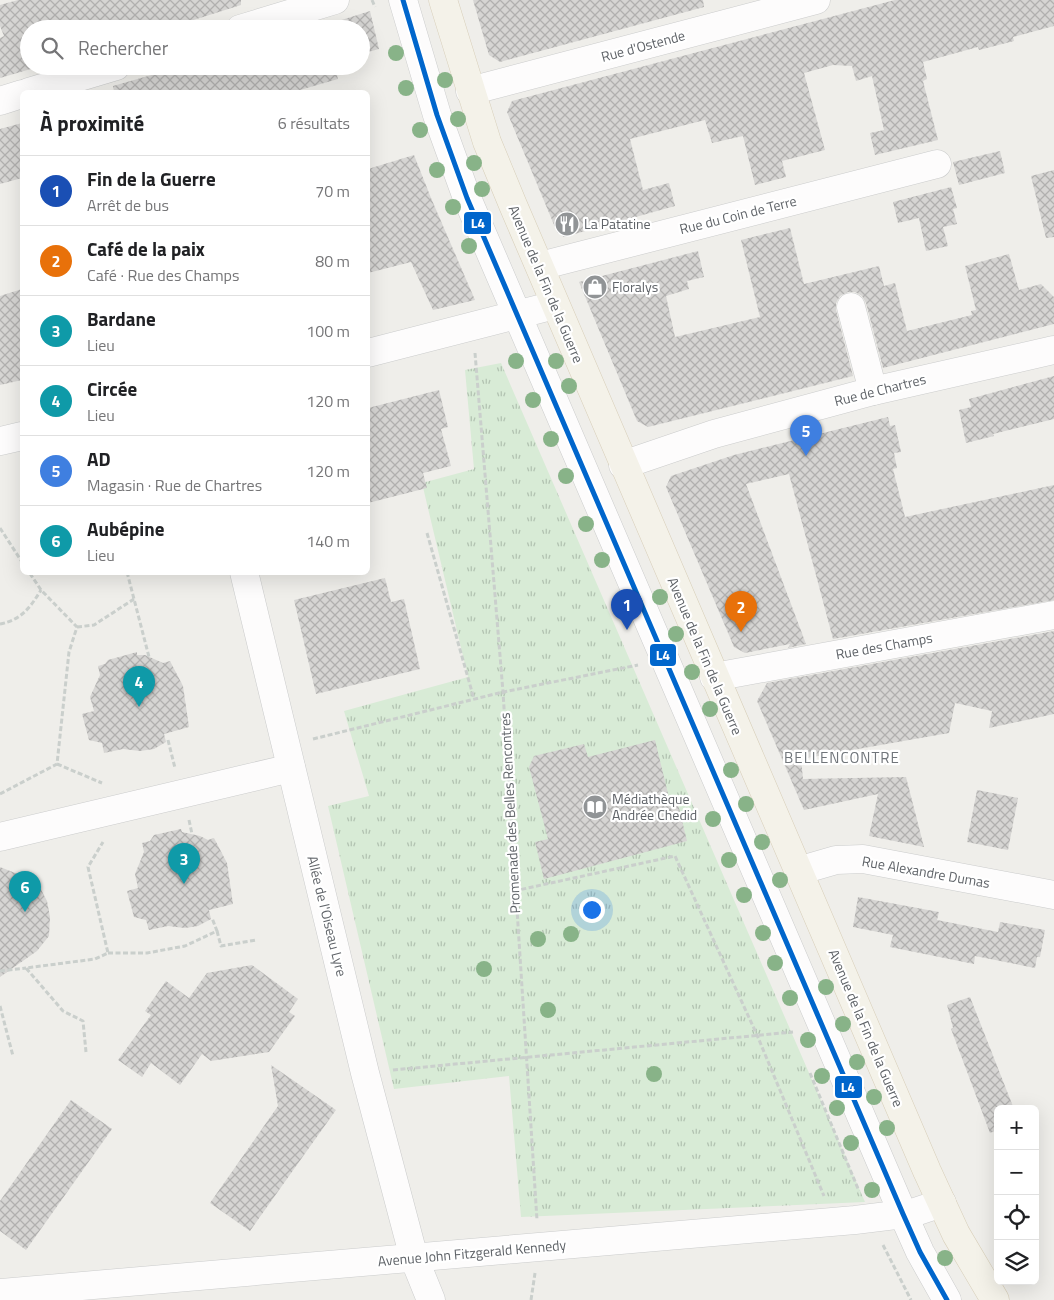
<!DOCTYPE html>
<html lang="fr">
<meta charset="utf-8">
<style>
:root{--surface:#fff;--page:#f2f2f2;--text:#202124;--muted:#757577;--line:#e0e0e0;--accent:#7c3aed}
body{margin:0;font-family:"Titillium Web",sans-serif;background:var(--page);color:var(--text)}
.controls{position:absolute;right:15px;bottom:15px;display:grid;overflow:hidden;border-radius:8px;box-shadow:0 5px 20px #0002}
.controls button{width:45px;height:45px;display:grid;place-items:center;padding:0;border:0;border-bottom:1px solid var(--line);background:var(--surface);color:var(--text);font:25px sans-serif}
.you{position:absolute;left:591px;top:909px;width:18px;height:18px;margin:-12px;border:4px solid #fff;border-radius:50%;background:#1a73e8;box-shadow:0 0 0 8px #1a73e833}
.badge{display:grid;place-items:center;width:32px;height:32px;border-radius:50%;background:var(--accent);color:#fff;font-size:16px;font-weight:700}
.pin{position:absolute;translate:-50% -41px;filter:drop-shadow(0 1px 2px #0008)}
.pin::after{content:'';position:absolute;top:26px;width:18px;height:15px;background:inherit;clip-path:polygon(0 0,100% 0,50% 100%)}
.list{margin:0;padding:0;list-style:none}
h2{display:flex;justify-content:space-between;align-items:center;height:65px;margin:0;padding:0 20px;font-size:21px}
h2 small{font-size:16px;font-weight:400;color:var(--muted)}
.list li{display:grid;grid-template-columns:32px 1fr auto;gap:15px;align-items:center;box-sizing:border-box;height:70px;padding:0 20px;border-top:1px solid var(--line)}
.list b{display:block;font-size:19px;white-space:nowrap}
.list p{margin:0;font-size:16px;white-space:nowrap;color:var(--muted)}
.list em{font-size:16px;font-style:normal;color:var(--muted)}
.icon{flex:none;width:28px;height:28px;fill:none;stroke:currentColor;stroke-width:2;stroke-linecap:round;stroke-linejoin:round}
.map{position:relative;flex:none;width:1054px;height:1300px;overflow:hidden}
.search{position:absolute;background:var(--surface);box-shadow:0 5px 20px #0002;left:20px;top:20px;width:350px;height:55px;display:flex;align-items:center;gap:12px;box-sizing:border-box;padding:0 18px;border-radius:28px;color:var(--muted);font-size:19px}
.panel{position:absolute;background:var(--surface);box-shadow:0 5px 20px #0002;left:20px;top:90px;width:350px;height:485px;border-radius:8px}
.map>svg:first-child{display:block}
.grass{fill:url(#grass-tufts)}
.building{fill:url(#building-cross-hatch)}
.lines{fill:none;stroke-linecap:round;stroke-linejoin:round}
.minor-casing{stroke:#cbcccc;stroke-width:29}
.major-casing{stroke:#d7ceb8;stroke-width:29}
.path{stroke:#cacfcc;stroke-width:3;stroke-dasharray:5 2.5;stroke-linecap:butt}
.minor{stroke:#fdfcfc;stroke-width:28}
.major{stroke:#f4f2e9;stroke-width:28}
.bus-1-casing{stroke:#fff;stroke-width:9}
.bus-1{stroke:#06c;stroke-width:5}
.tree{fill:#88b388}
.labels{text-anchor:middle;stroke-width:4.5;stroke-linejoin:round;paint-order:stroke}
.street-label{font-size:14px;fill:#5f6368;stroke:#fff}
.poi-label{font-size:14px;fill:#5f6368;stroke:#fff;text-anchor:start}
.neighbourhood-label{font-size:15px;letter-spacing:1px;fill:#70757a;stroke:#fff}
.line-badge{stroke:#fff;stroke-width:2}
.badge-label{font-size:14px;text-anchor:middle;font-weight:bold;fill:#fff}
</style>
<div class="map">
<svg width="1054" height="1300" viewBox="0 0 1054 1300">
<defs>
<pattern id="grass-tufts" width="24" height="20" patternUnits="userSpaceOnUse" patternTransform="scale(1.25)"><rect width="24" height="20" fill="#d8ebd6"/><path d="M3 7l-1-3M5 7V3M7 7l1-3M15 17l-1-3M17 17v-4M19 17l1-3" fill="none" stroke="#b2c2b1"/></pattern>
<pattern id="building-cross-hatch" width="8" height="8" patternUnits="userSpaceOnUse" patternTransform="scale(1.25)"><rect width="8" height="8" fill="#d6d5d3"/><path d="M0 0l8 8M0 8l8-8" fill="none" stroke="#b1b0af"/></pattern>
</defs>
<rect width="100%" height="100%" fill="#efeeea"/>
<polygon class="grass" points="501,363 865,1202 521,1217 509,1076 394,1089 328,806 369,796 344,711 468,677 422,483 474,469 465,370"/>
<g class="building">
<polygon points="18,0 241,0 241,5 165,29 29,29 29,66 41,66 0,78 0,38 4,36 0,26 0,5"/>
<polygon points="473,0 703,0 704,7 500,62 489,55"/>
<polygon points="895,0 1054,0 1054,26 1013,37 1014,41 979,50 978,47 923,62 927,79 923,81 938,140 875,155 870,133 884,130 872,76 856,81 852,66 833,65 804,73 825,150 782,161 786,177 755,185 743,136 712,143 705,120 630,139 643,190 669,183 675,206 564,237 557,232 507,112 512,101"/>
<polygon points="370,11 379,49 361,54 361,29 313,29"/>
<polygon points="183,66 361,66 361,67 337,75 338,79 293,92 114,92 113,86"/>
<polygon points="22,123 22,178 0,184 0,129"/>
<polygon points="1000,151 1005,173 959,185 953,162"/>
<polygon points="414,155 431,198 475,300 433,310 411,262 368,273 368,169"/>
<polygon points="1054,170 1054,237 1046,238 1031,176"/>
<polygon points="951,187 957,208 953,209 957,224 943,227 948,246 926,251 919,218 898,223 893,202"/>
<polygon points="790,228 804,284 879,266 884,286 895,283 907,331 972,315 971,311 976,310 965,266 1009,254 1019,290 1041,284 1054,297 1054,324 883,368 866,303 862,296 855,292 848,292 840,296 836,303 836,310 853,376 648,427 637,421 579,282 698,251 704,277 687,281 689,289 666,296 675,337 760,317 741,240"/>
<polygon points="22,289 22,380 0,385 0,296"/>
<polygon points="1054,376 1054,419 993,434 994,436 966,443 959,410 971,407 969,399"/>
<polygon points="439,390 448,427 441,429 451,466 423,473 427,488 368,503 368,408"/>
<polygon points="888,417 890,426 895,425 901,452 894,453 897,468 893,469 905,517 1054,485 1054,600 833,639 789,474 746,484 806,644 788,648 790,644 745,653 734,647 666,487 671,476 734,455"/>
<polygon points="385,578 391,602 404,599 420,669 316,694 294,600"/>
<polygon points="1054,631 1054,714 989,728 992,711 955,703 949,733 801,759 803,779 906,777 924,847 869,836 878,794 804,810 757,701 767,683"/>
<polygon points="137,652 137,655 145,655 163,663 170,661 183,686 189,727 164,734 166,742 154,749 140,751 123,749 104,753 102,743 89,740 82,714 94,711 90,697 100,675 98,666 105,664 108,660"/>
<polygon points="655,740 671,806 678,804 687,841 544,879 535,842 548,839 529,767 534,756 584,744 588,757"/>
<polygon points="977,790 1018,798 1008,850 967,842"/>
<polygon points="181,829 182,832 200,836 208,840 214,838 227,863 233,904 209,910 211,919 198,926 185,928 168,926 149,930 146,920 134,917 127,891 138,888 135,874 144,852 142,843 150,841 154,835"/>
<polygon points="0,867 28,878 34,876 47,901 50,917 49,936 37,951 0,977"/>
<polygon points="858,897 939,912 937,920 998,932 1000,922 1045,930 1040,957 1037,957 1035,968 975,956 974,964 890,947 893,935 853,927"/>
<polygon points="252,965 298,999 289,1012 295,1016 269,1052 211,1061 202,1054 180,1085 151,1063 142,1077 118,1060 151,1015 145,1011 166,981 189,998 207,973"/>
<polygon points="970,997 1014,1109 998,1109 998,1130 990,1133 951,1029 953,1028 947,1005"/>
<polygon points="271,1065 336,1110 250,1231 210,1203 278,1106"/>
<polygon points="71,1100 112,1129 26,1250 0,1231 0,1201"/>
</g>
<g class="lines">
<defs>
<g id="minor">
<polyline points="403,0 437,115 467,198 903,1214 920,1252 947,1300"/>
<polyline points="240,29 335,0"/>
<polyline points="470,91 816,0"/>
<polyline points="29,92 116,66"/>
<polyline points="0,101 22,94"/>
<polyline points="540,266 937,164"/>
<polyline points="851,307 873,391"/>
<polyline points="368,353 555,305"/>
<polyline points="0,441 22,436"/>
<polyline points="623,465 714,434 873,391 1054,350"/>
<polyline points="244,572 365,1073 414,1258 431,1300"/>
<polyline points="714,677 1054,615"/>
<polyline points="0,837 291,768"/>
<polyline points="798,871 836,860 863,859 1054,895"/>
<polyline points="0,1293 855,1220 912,1213 942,1203"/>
</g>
<polyline id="major" points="443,0 487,142 513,205 927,1171 956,1234 995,1300"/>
</defs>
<use href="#minor" class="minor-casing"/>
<use href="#major" class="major-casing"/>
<g class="path">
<polyline points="372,0 375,7"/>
<polyline points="475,353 503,692 537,1220"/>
<polyline points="0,528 22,562"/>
<polyline points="427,533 474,699"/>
<polyline points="127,572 149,657"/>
<path d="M0,624C21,620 30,608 41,590"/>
<polyline points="77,627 94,625 134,599"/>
<polyline points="313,739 503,692 638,665"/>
<polyline points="168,740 175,768"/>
<polyline points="57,764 102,783"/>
<polyline points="0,794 57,764 69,652 77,627 41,590 29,572"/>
<polyline points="189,820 192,834"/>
<polyline points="514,891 675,856 757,1035 824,1196"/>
<polyline points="217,931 221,946 256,940"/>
<polyline points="108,953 147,953 185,946 217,931 212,918"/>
<polyline points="0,971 26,968"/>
<polyline points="0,1006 13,1056"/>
<polyline points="86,1052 83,1021 63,1011 26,968 95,959 108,953 88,867 103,842"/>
<polyline points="393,1070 793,1032"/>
<polyline points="810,1073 859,1191"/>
<polyline points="883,1245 911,1300"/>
<polyline points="531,1300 535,1273"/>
</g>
<use href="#minor" class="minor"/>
<use href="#major" class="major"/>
<defs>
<polyline id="bus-1" points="403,0 437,115 467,198 903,1214 920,1252 947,1300"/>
</defs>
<use href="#bus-1" class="bus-1-casing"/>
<use href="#bus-1" class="bus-1"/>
</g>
<g class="tree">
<circle cx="396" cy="53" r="8"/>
<circle cx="445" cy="80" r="8"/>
<circle cx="406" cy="88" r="8"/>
<circle cx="458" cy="119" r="8"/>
<circle cx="420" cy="130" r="8"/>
<circle cx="474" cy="163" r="8"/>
<circle cx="437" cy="170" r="8"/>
<circle cx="482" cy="189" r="8"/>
<circle cx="453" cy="207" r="8"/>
<circle cx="469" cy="246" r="8"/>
<circle cx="516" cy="361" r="8"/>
<circle cx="556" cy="361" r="8"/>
<circle cx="569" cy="386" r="8"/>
<circle cx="533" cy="400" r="8"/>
<circle cx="551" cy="439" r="8"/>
<circle cx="566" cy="476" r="8"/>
<circle cx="586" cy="524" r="8"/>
<circle cx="602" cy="560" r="8"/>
<circle cx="660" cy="597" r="8"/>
<circle cx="676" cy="634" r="8"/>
<circle cx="692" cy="672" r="8"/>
<circle cx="710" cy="709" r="8"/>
<circle cx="731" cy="770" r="8"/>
<circle cx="746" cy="804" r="8"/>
<circle cx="713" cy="819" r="8"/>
<circle cx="762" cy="842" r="8"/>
<circle cx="729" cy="860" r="8"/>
<circle cx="780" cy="880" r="8"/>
<circle cx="744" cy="895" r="8"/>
<circle cx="763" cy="933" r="8"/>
<circle cx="571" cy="934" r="8"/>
<circle cx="538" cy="939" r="8"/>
<circle cx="775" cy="963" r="8"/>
<circle cx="484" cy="969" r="8"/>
<circle cx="826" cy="987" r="8"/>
<circle cx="790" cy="998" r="8"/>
<circle cx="548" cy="1010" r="8"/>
<circle cx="843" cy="1024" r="8"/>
<circle cx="808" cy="1040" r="8"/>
<circle cx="857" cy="1062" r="8"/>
<circle cx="654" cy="1074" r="8"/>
<circle cx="822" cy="1076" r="8"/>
<circle cx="874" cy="1097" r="8"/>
<circle cx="837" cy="1108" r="8"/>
<circle cx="887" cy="1128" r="8"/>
<circle cx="851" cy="1143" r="8"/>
<circle cx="872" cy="1190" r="8"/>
<circle cx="945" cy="1258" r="8"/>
</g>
<defs>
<symbol id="restaurant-disc" viewBox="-11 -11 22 22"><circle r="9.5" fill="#919496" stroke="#fff"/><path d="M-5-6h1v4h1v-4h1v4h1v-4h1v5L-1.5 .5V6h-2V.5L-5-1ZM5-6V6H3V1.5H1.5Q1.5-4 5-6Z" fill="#fff"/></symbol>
<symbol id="shop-disc" viewBox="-11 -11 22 22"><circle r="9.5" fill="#919496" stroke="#fff"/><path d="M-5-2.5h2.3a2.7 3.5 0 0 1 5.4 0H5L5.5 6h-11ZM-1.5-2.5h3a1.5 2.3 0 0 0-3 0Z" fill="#fff"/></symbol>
<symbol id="library-disc" viewBox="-11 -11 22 22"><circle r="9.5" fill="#919496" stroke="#fff"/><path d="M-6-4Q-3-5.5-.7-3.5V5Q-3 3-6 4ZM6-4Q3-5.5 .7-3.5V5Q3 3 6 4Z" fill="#fff"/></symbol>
</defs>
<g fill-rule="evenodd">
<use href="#restaurant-disc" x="553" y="210" width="28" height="28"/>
<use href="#shop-disc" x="581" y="273" width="28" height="28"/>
<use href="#library-disc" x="581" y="793" width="28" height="28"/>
</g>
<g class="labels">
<g class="street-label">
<text transform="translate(643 46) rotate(-15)" y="5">Rue d'Ostende</text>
<text transform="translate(738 215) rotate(-14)" y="5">Rue du Coin de Terre</text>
<text transform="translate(546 284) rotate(67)" y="5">Avenue de la Fin de la Guerre</text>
<text transform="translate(880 390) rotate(-14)" y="5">Rue de Chartres</text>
<text transform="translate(884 646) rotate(-10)" y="5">Rue des Champs</text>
<text transform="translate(705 656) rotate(67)" y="5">Avenue de la Fin de la Guerre</text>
<text transform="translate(510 813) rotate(-93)" y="5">Promenade des Belles Rencontres</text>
<text transform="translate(926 872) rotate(10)" y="5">Rue Alexandre Dumas</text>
<text transform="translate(327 916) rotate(76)" y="5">Allée de l'Oiseau Lyre</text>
<text transform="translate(866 1028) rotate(67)" y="5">Avenue de la Fin de la Guerre</text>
<text transform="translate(472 1253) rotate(-5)" y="5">Avenue John Fitzgerald Kennedy</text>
</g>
<g class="poi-label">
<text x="584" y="229">La Patatine</text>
<text x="612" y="292">Floralys</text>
<text x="612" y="804">Médiathèque<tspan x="612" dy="16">Andrée Chedid</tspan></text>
</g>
<g class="neighbourhood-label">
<text x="842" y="763">BELLENCONTRE</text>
</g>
</g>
<g class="line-badge">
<rect x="463" y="211" width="29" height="24" rx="5" fill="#06c"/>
<rect x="649" y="643" width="28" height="24" rx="5" fill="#06c"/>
<rect x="834" y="1075" width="29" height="24" rx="5" fill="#06c"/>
</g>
<g class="badge-label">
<text x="478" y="228">L4</text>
<text x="663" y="660">L4</text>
<text x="848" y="1092">L4</text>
</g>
</svg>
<div class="controls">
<button>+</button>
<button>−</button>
<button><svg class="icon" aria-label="locate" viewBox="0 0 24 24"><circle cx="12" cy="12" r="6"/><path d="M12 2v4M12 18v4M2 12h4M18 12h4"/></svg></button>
<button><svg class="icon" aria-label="layers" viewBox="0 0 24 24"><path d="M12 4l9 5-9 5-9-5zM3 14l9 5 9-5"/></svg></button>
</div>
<div class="you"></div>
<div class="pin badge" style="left:627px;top:630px;background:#1a4fb4">1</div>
<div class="pin badge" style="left:741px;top:632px;background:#e8710a">2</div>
<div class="pin badge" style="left:184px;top:884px;background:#0f9aa8">3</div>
<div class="pin badge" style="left:139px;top:707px;background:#0f9aa8">4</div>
<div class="pin badge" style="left:806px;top:456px;background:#3f7fe0">5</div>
<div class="pin badge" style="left:25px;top:912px;background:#0f9aa8">6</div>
<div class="search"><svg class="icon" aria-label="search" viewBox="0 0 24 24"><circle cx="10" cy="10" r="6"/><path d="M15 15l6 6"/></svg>Rechercher</div>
<section class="panel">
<h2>À proximité<small>6 résultats</small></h2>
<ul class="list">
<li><span class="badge" style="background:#1a4fb4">1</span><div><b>Fin de la Guerre</b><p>Arrêt de bus</p></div><em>70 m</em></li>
<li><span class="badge" style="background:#e8710a">2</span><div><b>Café de la paix</b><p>Café · Rue des Champs</p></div><em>80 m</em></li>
<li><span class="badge" style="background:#0f9aa8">3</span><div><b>Bardane</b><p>Lieu</p></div><em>100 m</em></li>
<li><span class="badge" style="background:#0f9aa8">4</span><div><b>Circée</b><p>Lieu</p></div><em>120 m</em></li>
<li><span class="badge" style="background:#3f7fe0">5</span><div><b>AD</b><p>Magasin · Rue de Chartres</p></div><em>120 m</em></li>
<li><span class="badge" style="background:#0f9aa8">6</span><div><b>Aubépine</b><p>Lieu</p></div><em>140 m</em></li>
</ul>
</section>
</div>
